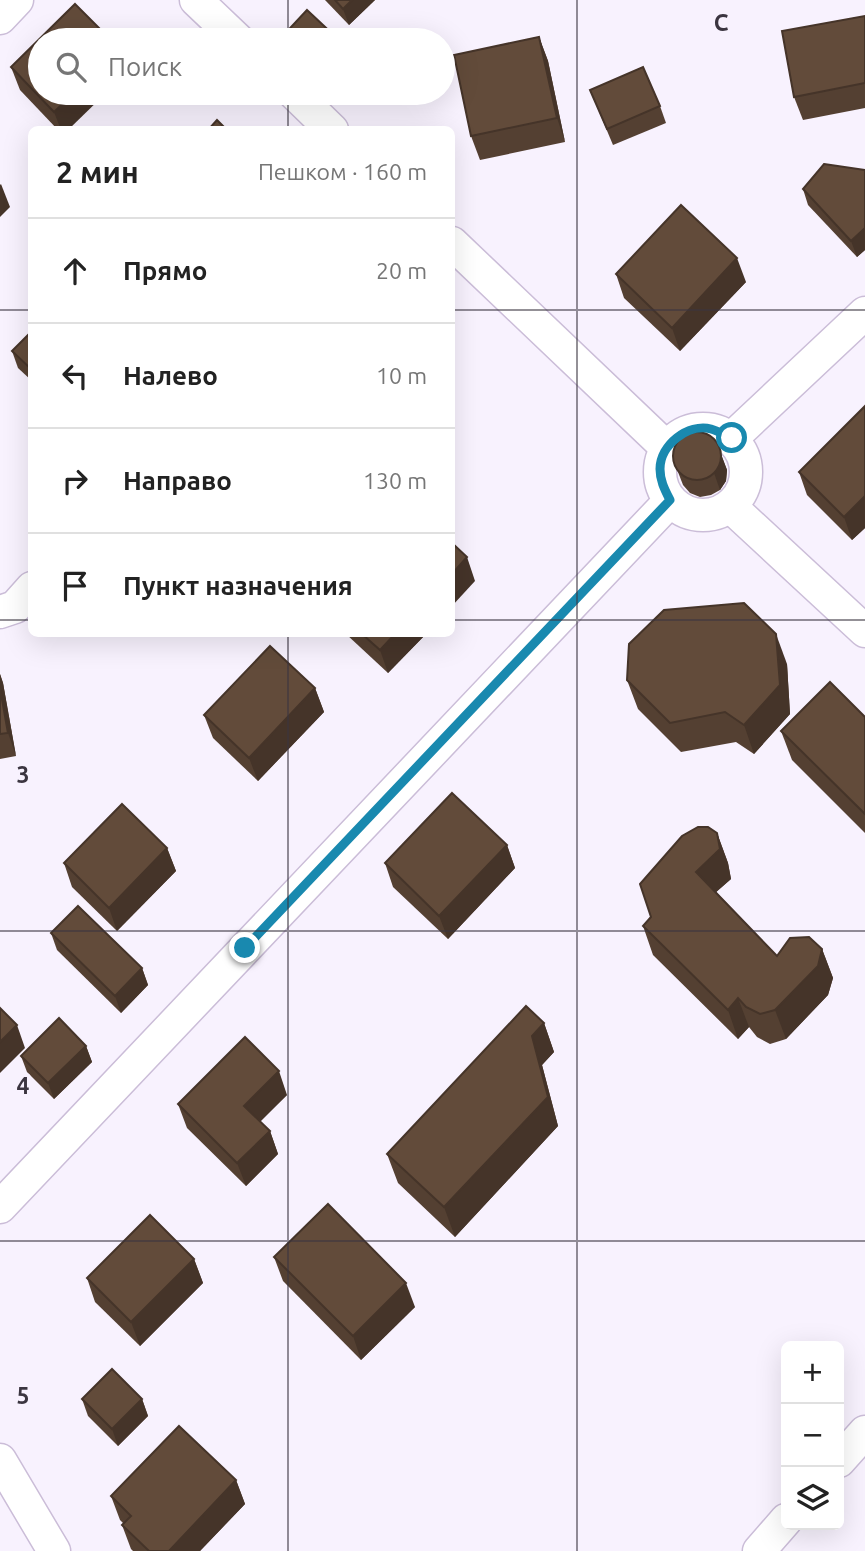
<!DOCTYPE html>
<html lang="ru">
<meta charset="utf-8">
<style>
:root{--surface:#fff;--page:#f2f2f2;--text:#222;--muted:#767676;--line:#e0e0e0}
body{margin:0;font-family:Ubuntu,sans-serif;background:var(--page);color:var(--text)}
.controls{position:absolute;right:21px;bottom:21px;display:grid;overflow:hidden;border-radius:10px;box-shadow:0 7px 28px #0002}
.controls button{width:63px;height:63px;display:grid;place-items:center;padding:0;border:0;border-bottom:2px solid var(--line);background:var(--surface);color:var(--text);font:35px sans-serif}
.stop{position:absolute;width:21px;height:21px;margin:-16px;border:5px solid #1989af;border-radius:50%;background:#fff}
.stop.end{background:#1989af;border-color:#fff;box-shadow:0 2px 7px #0008}
.list{margin:0;padding:0;list-style:none}
h2{display:flex;justify-content:space-between;align-items:center;height:91px;margin:0;padding:0 28px;font-size:30px}
h2 small{font-size:23px;font-weight:400;color:var(--muted)}
.list li{display:grid;grid-template-columns:46px 1fr auto;gap:21px;align-items:center;box-sizing:border-box;height:105px;padding:0 28px;border-top:2px solid var(--line)}
.list b{display:block;font-size:26px;white-space:nowrap}
.list em{font-size:23px;font-style:normal;color:var(--muted)}
.icon{flex:none;width:38px;height:38px;fill:none;stroke:currentColor;stroke-width:2;stroke-linecap:round;stroke-linejoin:round}
.map{position:relative;flex:none;width:865px;height:1551px;overflow:hidden}
.search{position:absolute;background:var(--surface);box-shadow:0 7px 28px #0002;left:28px;top:28px;width:427px;height:77px;display:flex;align-items:center;gap:18px;box-sizing:border-box;padding:0 24px;border-radius:38px;color:var(--muted);font-size:26px}
.panel{position:absolute;background:var(--surface);box-shadow:0 7px 28px #0002;left:28px;top:126px;width:427px;height:511px;border-radius:10px}
.map>svg:first-child{display:block}
.lines{fill:none;stroke-linecap:round;stroke-linejoin:round}
.minor-casing{stroke:#cbbdd8;stroke-width:35}
.minor{stroke:#fff;stroke-width:32}
.wall{fill:#544032}
.shaded-wall{fill:#453429}
.building{fill:#624b3a;stroke:#453429;stroke-width:2}
.route{stroke:#1989af;stroke-width:9}
.grid{fill:none;stroke:#3b3540;stroke-width:2;stroke-opacity:0.55}
.grid-label{font-size:23px;text-anchor:middle;font-weight:bold;fill:#3b3540;stroke:#f8f2fe;stroke-width:7;stroke-linejoin:round;paint-order:stroke}
</style>
<div class="map">
<svg width="865" height="1551" viewBox="0 0 865 1551">
<rect width="100%" height="100%" fill="#f8f2fe"/>
<g class="lines">
<defs>
<g id="minor">
<polyline points="196,0 238,40"/>
<polyline points="0,18 17,0"/>
<polyline points="294,93 332,130"/>
<polyline points="452,243 667,448"/>
<circle cx="703" cy="472" r="43"/>
<polyline points="732,438 865,313"/>
<polyline points="730,506 865,631"/>
<polyline points="0,612 15,607 32,588"/>
<polyline points="0,1207 670,501"/>
<polyline points="0,1460 54,1551"/>
<polyline points="839,1461 865,1432"/>
<polyline points="759,1551 786,1520"/>
</g>
</defs>
<use href="#minor" class="minor-casing"/>
<use href="#minor" class="minor"/>
</g>
<g class="wall">
<polygon points="325,0 375,0 349,25"/>
<polygon points="865,16 865,108 803,120 794,97"/>
<polygon points="539,37 548,61 565,142 480,160 471,136"/>
<polygon points="111,40 68,130 58,130 20,90 11,67"/>
<polygon points="590,90 660,106 666,123 613,145"/>
<polygon points="865,170 865,250 857,257 808,205 803,189"/>
<polygon points="616,274 746,282 680,351 624,298"/>
<polygon points="32,331 32,381 18,368 12,351"/>
<polygon points="865,406 865,528 852,540 807,495 799,472"/>
<polygon points="717,444 727,470 726,481 720,490 711,495 700,497 690,493 683,485 673,459"/>
<polygon points="346,634 426,634 388,673"/>
<polygon points="787,664 790,714 754,754 736,742 681,752 638,709 627,680"/>
<polygon points="0,674 3,683 16,756 0,759"/>
<polygon points="315,688 324,712 258,781 213,738 204,715"/>
<polygon points="865,717 865,833 792,760 781,731"/>
<polygon points="717,833 728,863 731,879 716,892 777,956 822,949 833,978 828,995 786,1039 770,1044 757,1037 749,1027 738,1039 653,955 643,926"/>
<polygon points="507,845 515,868 448,939 393,887 385,863"/>
<polygon points="167,848 176,871 117,931 72,887 64,863"/>
<polygon points="51,933 142,968 148,985 121,1013 57,950"/>
<polygon points="544,1023 554,1052 542,1065 558,1126 455,1237 398,1183 387,1154"/>
<polygon points="86,1046 92,1062 54,1099 27,1072 21,1056"/>
<polygon points="287,1095 260,1121 270,1131 278,1154 246,1186 187,1128 178,1104"/>
<polygon points="274,1257 415,1307 361,1360 283,1281"/>
<polygon points="194,1259 203,1283 140,1346 95,1302 87,1278"/>
<polygon points="82,1399 142,1399 148,1416 118,1446 88,1416"/>
<polygon points="236,1480 245,1504 200,1551 133,1551 131,1549 122,1525 124,1524 120,1520 111,1496"/>
</g>
<g class="shaded-wall">
<polygon points="352,0 375,0 349,25 343,9"/>
<polygon points="539,37 548,61 565,142 557,118"/>
<polygon points="74,93 106,93 68,130 61,130 54,112"/>
<polygon points="1,184 10,207 0,217 0,185"/>
<polygon points="865,228 865,250 857,257 851,241"/>
<polygon points="737,258 746,282 680,351 672,328"/>
<polygon points="721,454 727,470 726,481 720,490 714,473"/>
<polygon points="865,496 865,528 852,540 844,517"/>
<polygon points="467,557 475,581 452,606 452,574"/>
<polygon points="395,634 426,634 388,673 380,650"/>
<polygon points="776,634 787,664 790,714 754,754 744,725"/>
<polygon points="0,674 3,683 16,756 8,733 0,688"/>
<polygon points="315,688 324,712 258,781 249,758"/>
<polygon points="717,833 728,863 731,879 706,901 696,872"/>
<polygon points="507,845 515,868 448,939 439,916"/>
<polygon points="167,848 176,871 117,931 109,908"/>
<polygon points="822,949 833,978 828,995 786,1039 775,1010"/>
<polygon points="142,968 148,985 121,1013 115,996"/>
<polygon points="738,998 749,1027 738,1039 728,1010"/>
<polygon points="544,1023 554,1052 542,1065 558,1126 455,1237 444,1207 532,1036"/>
<polygon points="17,1025 25,1048 0,1073 0,1042"/>
<polygon points="86,1046 92,1062 54,1099 48,1083"/>
<polygon points="279,1071 287,1095 253,1129 244,1106"/>
<polygon points="270,1131 278,1154 246,1186 237,1163"/>
<polygon points="194,1259 203,1283 140,1346 131,1322"/>
<polygon points="406,1283 415,1307 361,1360 353,1336"/>
<polygon points="142,1399 148,1416 118,1446 112,1429"/>
<polygon points="236,1480 245,1504 200,1551 169,1551"/>
</g>
<g class="building">
<polygon points="335,0 352,0 343,9"/>
<polygon points="75,4 111,40 40,40 40,93 74,93 54,112 11,67"/>
<polygon points="307,10 339,40 279,40"/>
<polygon points="865,16 865,83 794,97 782,31"/>
<polygon points="539,37 557,118 471,136 454,55"/>
<polygon points="643,67 660,106 607,129 590,90"/>
<polygon points="217,120 227,130 208,130"/>
<polygon points="824,164 865,170 865,228 851,241 803,189"/>
<polygon points="681,205 737,258 672,328 616,274"/>
<polygon points="32,331 32,370 12,351"/>
<polygon points="865,406 865,496 844,517 799,472"/>
<circle cx="697" cy="456" r="24"/>
<polygon points="452,543 467,557 452,574"/>
<polygon points="744,603 776,634 780,685 744,725 725,712 670,723 627,680 629,644 664,610"/>
<polygon points="362,634 395,634 380,650"/>
<polygon points="270,646 315,688 249,758 204,715"/>
<polygon points="830,682 865,717 865,814 781,731"/>
<polygon points="0,688 8,733 0,734"/>
<polygon points="452,793 507,845 439,916 385,863"/>
<polygon points="122,804 167,848 109,908 64,863"/>
<polygon points="698,827 708,827 717,833 720,849 696,872 777,956 790,938 809,937 822,949 818,966 775,1010 760,1014 746,1007 738,998 728,1010 643,926 651,917 640,884 682,836"/>
<polygon points="78,906 142,968 115,996 51,933"/>
<polygon points="526,1006 544,1023 532,1036 548,1097 444,1207 387,1154"/>
<polygon points="0,1008 17,1025 0,1042"/>
<polygon points="59,1018 86,1046 48,1083 21,1056"/>
<polygon points="245,1037 279,1071 244,1106 270,1131 237,1163 178,1104"/>
<polygon points="328,1204 406,1283 353,1336 274,1257"/>
<polygon points="150,1215 194,1259 131,1322 87,1278"/>
<polygon points="112,1369 142,1399 112,1429 82,1399"/>
<polygon points="179,1426 236,1480 169,1551 149,1551 122,1525 131,1516 111,1496"/>
</g>
<g class="lines">
<path class="route" d="M245,948L670,500C665,490 660,481 660,469C660,445 688,423 711,429C718,431 725,435 732,438"/>
</g>
<path class="grid" d="M288,0V40M577,0V1551M288,93V130M0,310H32M452,310H865M0,620H32M452,620H865M288,634V1551M0,931H865M0,1241H865"/>
<g class="grid-label">
<text x="721" y="31">C</text>
<text x="23" y="783">3</text>
<text x="23" y="1094">4</text>
<text x="23" y="1404">5</text>
</g>
</svg>
<div class="controls">
<button>+</button>
<button>−</button>
<button><svg class="icon" aria-label="layers" viewBox="0 0 24 24"><path d="M12 4l9 5-9 5-9-5zM3 14l9 5 9-5"/></svg></button>
</div>
<div class="stop" style="left:732px;top:438px"></div>
<div class="stop end" style="left:245px;top:948px"></div>
<div class="search"><svg class="icon" aria-label="search" viewBox="0 0 24 24"><circle cx="10" cy="10" r="6"/><path d="M15 15l6 6"/></svg>Поиск</div>
<section class="panel">
<h2>2 мин<small>Пешком · 160 m</small></h2>
<ul class="list">
<li><svg class="icon" aria-label="ahead" viewBox="0 0 24 24"><path d="M12 20V5M6 11l6-6 6 6"/></svg><div><b>Прямо</b></div><em>20 m</em></li>
<li><svg class="icon" aria-label="left" viewBox="0 0 24 24"><path d="M17 20v-9H6M10 6l-5 5 5 5"/></svg><div><b>Налево</b></div><em>10 m</em></li>
<li><svg class="icon" aria-label="right" viewBox="0 0 24 24"><path d="M7 20v-9h11M14 6l5 5-5 5"/></svg><div><b>Направо</b></div><em>130 m</em></li>
<li><svg class="icon" aria-label="arrive" viewBox="0 0 24 24"><path d="M6 21V4h12l-3 4 3 4H6"/></svg><div><b>Пункт назначения</b></div></li>
</ul>
</section>
</div>
